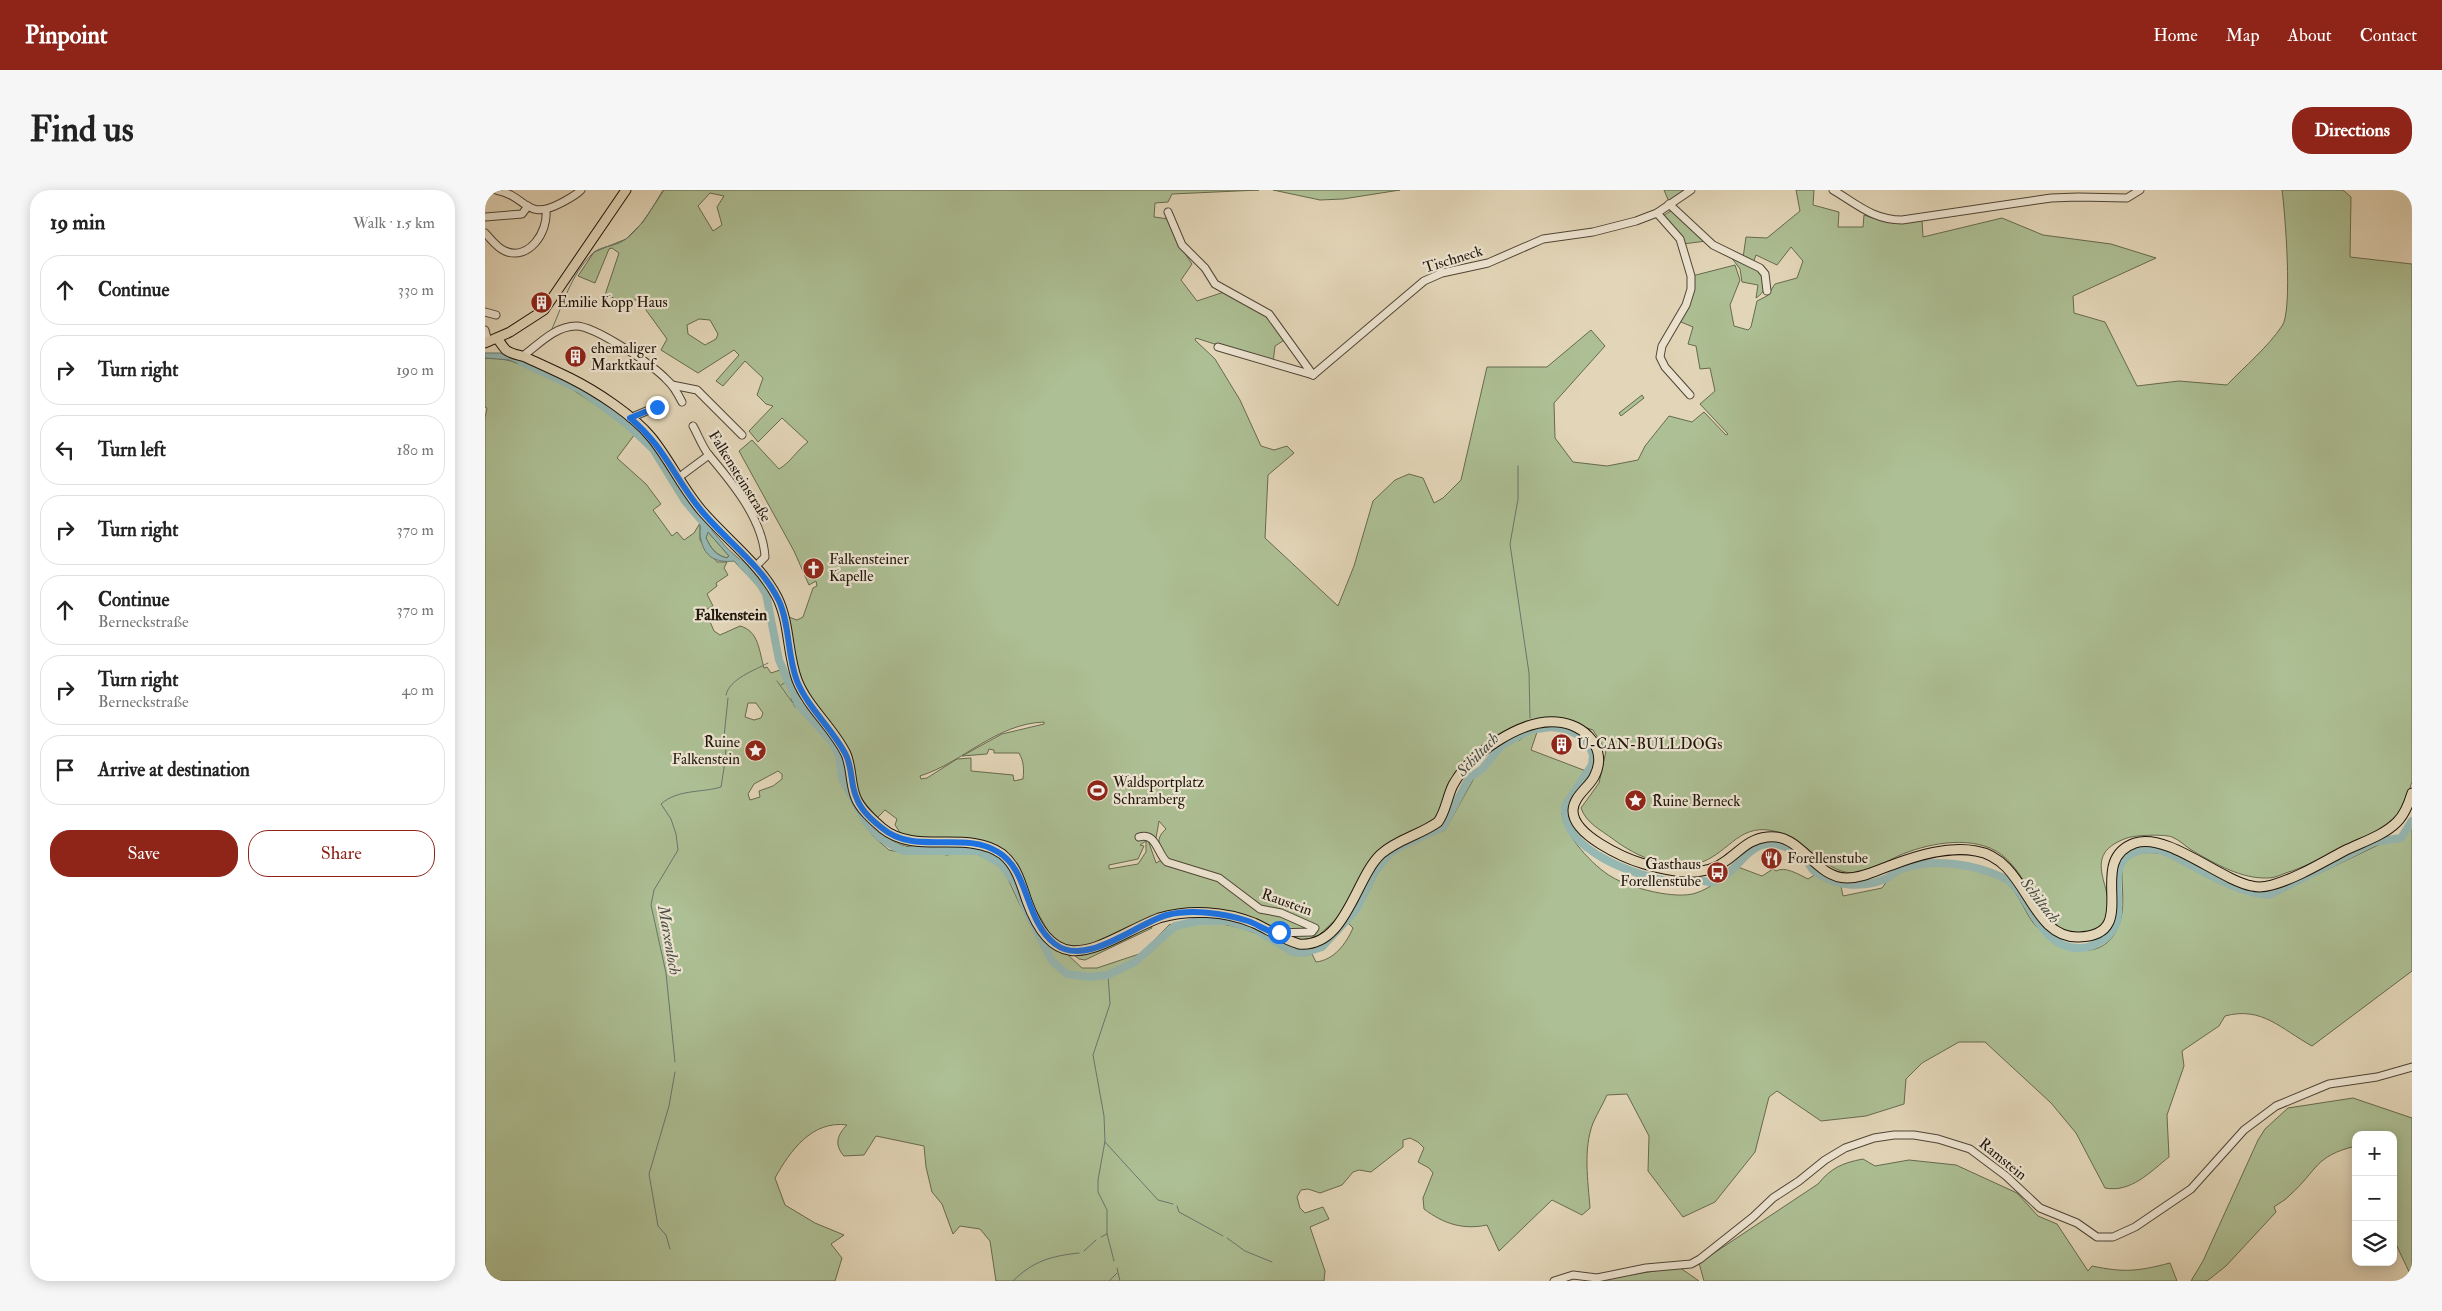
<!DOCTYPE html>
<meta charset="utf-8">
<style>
:root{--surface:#fff;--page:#f6f6f6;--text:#222;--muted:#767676;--line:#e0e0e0;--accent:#8f2418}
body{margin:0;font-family:"IM FELL Double Pica",serif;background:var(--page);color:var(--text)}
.controls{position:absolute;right:15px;bottom:15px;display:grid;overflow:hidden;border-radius:10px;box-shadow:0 2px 12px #0003}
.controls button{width:45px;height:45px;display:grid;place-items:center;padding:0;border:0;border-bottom:1px solid var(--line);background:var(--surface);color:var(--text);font:25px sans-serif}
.stop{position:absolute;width:15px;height:15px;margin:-11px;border:4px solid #1a73e8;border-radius:50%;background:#fff}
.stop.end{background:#1a73e8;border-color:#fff;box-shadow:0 1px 5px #0008}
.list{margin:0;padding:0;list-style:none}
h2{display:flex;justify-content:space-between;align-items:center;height:65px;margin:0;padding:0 20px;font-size:21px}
h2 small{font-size:16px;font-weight:400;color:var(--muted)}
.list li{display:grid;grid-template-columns:32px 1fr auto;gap:15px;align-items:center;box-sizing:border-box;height:70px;margin:0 10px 10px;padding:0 10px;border:1px solid var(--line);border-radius:20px}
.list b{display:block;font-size:19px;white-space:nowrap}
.list p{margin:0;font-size:16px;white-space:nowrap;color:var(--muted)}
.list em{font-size:16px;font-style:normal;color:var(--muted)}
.actions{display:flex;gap:10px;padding:15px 20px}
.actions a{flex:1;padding:11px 0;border:1px solid var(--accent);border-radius:20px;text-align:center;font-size:18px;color:var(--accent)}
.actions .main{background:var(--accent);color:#fff}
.icon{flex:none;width:28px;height:28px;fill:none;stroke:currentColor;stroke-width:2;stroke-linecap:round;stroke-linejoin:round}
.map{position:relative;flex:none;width:1927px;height:1091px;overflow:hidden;border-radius:20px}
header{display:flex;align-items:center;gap:30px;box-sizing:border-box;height:70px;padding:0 25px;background:var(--accent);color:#fff}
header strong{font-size:24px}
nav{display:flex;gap:28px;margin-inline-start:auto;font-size:18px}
.intro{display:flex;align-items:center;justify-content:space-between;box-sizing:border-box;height:120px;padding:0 30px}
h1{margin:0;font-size:35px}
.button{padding:12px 22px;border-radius:20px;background:var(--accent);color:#fff;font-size:18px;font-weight:700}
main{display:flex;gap:30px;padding:0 30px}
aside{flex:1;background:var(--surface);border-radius:20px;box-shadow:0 2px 12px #0003}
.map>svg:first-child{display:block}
.green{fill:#adbf94;stroke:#666a4f;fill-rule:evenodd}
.water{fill:#96b8b3;stroke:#66776f;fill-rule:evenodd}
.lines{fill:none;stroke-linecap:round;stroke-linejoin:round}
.stream{stroke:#66776f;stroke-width:1}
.river{stroke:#96b8b3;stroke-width:8}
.minor-casing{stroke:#4f4536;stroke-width:9}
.major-casing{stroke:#1e150a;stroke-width:11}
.minor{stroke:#ede4d1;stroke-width:7}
.major{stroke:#e3d6b8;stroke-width:9}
.route{stroke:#1a73e8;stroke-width:6}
.labels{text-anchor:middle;stroke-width:4.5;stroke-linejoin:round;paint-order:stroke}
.street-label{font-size:15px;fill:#1e150a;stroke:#ede4d1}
.poi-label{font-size:15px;fill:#1e150a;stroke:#ede4d1;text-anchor:start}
.neighbourhood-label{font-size:16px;font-weight:bold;fill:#1e150a;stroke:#ede4d1}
.water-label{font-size:16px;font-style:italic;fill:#484e45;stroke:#ede4d1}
</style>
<header>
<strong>Pinpoint</strong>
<nav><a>Home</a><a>Map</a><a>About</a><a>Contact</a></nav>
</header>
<div class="intro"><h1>Find us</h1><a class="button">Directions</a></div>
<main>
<aside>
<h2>19 min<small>Walk · 1.5 km</small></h2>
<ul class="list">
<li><svg class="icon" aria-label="ahead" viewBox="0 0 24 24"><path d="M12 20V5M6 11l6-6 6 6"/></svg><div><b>Continue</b></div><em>330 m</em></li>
<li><svg class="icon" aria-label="right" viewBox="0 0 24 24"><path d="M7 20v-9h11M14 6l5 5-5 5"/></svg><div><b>Turn right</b></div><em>190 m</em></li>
<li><svg class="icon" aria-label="left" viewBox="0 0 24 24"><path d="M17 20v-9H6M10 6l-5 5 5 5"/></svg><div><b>Turn left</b></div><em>180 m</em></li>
<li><svg class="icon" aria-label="right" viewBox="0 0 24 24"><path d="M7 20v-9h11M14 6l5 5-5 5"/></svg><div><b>Turn right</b></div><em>370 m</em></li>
<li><svg class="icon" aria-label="ahead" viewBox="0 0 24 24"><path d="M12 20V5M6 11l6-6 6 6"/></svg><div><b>Continue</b><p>Berneckstraße</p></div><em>370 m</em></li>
<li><svg class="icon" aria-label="right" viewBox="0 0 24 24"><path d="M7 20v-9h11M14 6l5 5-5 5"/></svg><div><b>Turn right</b><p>Berneckstraße</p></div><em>40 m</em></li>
<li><svg class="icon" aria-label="arrive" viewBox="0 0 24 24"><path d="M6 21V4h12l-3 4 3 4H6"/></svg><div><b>Arrive at destination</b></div></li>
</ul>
<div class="actions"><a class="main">Save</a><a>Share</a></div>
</aside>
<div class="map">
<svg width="1927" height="1091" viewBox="0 0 1927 1091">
<rect width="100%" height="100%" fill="#e3d6b8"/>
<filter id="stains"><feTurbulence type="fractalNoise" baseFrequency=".004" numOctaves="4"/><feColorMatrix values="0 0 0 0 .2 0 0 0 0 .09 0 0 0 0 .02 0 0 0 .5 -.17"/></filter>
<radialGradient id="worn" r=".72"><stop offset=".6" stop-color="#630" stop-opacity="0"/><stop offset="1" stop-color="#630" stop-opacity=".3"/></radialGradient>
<g class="green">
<path d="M179,0H774L687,4L683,12L670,13L669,27L684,29L695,56L707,74L696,90L712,111L739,102L783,126L801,149L790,156L788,173L711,148L710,150L730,169L755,210L776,256L789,260L802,256L809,263L783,285L780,348L853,416L869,376L888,311L910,290L924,284L938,288L949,313L958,308L976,290L1002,177H1062L1106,140L1120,156L1069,213L1070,248L1088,272L1122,276L1153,270L1160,256L1184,226L1207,232L1219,222L1241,245L1243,244L1215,214L1230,201L1225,178L1215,179L1211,156L1203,154L1208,137L1196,132V127L1207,86L1250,75L1255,90L1245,115L1249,136L1263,140L1266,137L1272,111L1282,106L1290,94L1312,88L1318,71L1306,57L1292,75L1271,65L1268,73L1258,68L1261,47L1282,48L1315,21L1311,0H1329L1328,15L1354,22L1353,37H1378L1379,25C1400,33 1415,33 1437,30L1438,47L1517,28L1558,45L1626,54L1671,68L1588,106L1589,123L1620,132L1652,196L1694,191L1742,195C1760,176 1783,157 1797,136C1808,122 1800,21 1797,0H1858L1866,7L1865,67L1927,74V592C1922,607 1917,621 1906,633C1874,651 1841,668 1807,681C1799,683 1791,688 1783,688C1756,689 1731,674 1708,661C1701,657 1695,650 1687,647C1680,644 1650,645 1642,648C1588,667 1639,704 1618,733C1613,739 1605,744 1597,744C1557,748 1544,679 1511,661C1483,645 1440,654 1413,666C1397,673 1385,685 1366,683C1337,680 1320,649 1293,642C1255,631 1246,661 1217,672C1189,684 1150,666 1128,649C1116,640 1101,633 1096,618L1114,593L1121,561L1108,540L1075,529L1041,531L1010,549L993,562L949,631L905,654L851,729L829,750L814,752L764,728L697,721L616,752L586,759L575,753L565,744L515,659L418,647L410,635L412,629L400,620L392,628L382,618L373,602L364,563L314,491L301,426L312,430L318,427L328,398L332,396L331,391L324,395L309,361L254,261L267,250L294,279C306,272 311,261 323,252L297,228L273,252L264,241L288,216L281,214L272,205L278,188L260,171L238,196L231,191L254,165L249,160L213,183L176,160L182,149L161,120L159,110H135L120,105L134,63L127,58L124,59L110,93L93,86L109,62L141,49L158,32ZM225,3L239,6L232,17L237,35L228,41L213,16ZM214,129L225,130L233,144L231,149L220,155L203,144L202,135ZM559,532V534L517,544L477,566L502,564L504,559L509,560V563H534C539,572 539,579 538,589L529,591L528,585L486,581V568L472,569L442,588L436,589L435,586C479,572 510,534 559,532ZM674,631L681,639C669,650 675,655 680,668L671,673L663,650L661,651L666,647L671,648ZM661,651V662L653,674L624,679V675L653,669L659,656L655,655Z"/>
<polygon points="788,0 915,0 858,9 835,10"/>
<polygon points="1179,0 1202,0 1184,12"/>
<polygon points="1187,20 1221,51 1198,54 1178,26"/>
<path d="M1246,67L1278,81C1280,94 1283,100 1271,108L1273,95L1257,92L1255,79Z"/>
<path d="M0,168C48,165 113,216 150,244L132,268L161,294L176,314L168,320L187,346L192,342L199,350L209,343L215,333V350L232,372H242L239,378L243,385L231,393L232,396L222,404L228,416L220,420L229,441L235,445L255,436C274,441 274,461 279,478L282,477L286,483L295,480L309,507L306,508L310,517H312L343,550L351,562L357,595L378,633L389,647L404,660L419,663L449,661L461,665L487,662L511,672L519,680L535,715L557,752L561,749L581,763L597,778H612L657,763L685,734L692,739C721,727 757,735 785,750C799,757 809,770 827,764L831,772C849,770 861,754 868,738L863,733L880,709L898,672L917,657L960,640L988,590L1023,552L1035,550L1045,541L1052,542L1046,560L1101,581C1096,595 1076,606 1077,623C1078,644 1109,677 1127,687C1145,698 1191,710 1211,703C1226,698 1240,686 1253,677L1277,686L1288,679L1291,681C1300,676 1313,684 1323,689L1331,684L1356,696L1358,706L1397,698C1405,684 1425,678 1439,676C1465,674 1498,676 1520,692C1535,702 1540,726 1553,738C1580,765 1624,774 1636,728C1640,712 1636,692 1637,675C1649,662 1661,661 1679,664C1712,681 1747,705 1785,707L1893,655L1916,650L1927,636V781L1827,856C1796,839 1777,816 1740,826L1734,836L1697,861L1699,876L1682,925L1684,967C1665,982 1646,1003 1620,998L1591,943L1566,913L1500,852H1474L1437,873L1421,889L1419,914L1381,926L1336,931L1292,901L1284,907L1270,962L1230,1012L1198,1027L1163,981L1164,946L1142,904L1122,905C1118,914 1112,924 1108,933C1098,959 1103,991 1105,1018L1097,1025L1067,1010L1014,1061L1002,1035C978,1040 959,1034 939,1019L938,1008L948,983L944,978L933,972L939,958L933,952L925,948L918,950V957L886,982L874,980L868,982L857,995L835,1003L823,999L816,1000L812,1007L815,1018L820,1023L838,1017L844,1029L825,1037L840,1081L839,1091H511L505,1051L495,1039L475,1036L468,1044L457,1014L447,1002L441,977L439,956L391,946L379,965L359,966C349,955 352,945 362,935C327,930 305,961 290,988L300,1015L330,1033L359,1045L346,1054L357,1068L350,1091H0V228L2,218L0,217ZM263,513H271L278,523L276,528L269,530L260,527ZM293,581L297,584V589L288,596L274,601L275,607L265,610L263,604L269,594Z"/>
<polygon points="1157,205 1159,208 1136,226 1134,223"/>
<path d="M223,342L244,366L241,368C230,364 226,358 221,348Z"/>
<path d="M381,629L400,644L478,656C466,659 455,658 443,658C415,659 399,650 381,629Z"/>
<polygon points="665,734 667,738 600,770 594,769 589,765 603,763"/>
<path d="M1868,908L1927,928V1088L1908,1048V945H1871V956C1829,966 1833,980 1805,1005C1801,1010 1794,1013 1789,1017L1791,1022L1741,1076L1722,1091H1706L1718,1071L1773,950L1780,939L1803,918Z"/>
<path d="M1378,969L1390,976L1424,970L1471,975L1532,1003L1553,1026L1572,1034L1603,1081L1607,1076C1640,1083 1654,1081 1685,1073L1692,1091H1219L1214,1073L1333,994C1346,978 1357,973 1378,969Z"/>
<polygon points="1194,1077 1214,1091 1108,1091"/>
</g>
<g class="water">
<polygon points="0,163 17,163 46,174 45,179 24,170 0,168"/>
<path d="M218,330L242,358L262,376L261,384L249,371C232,373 220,368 216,350C214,345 216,339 215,333ZM223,342L244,366L242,368C230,365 226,358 221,348Z"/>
</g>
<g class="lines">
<g class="stream">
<path d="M67,139C78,114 86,85 106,65C113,57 124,57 134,53C152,45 168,17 178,0"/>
<polyline points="1033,276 1033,309 1025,354 1044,483 1045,528"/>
<polyline points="292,491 307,512 313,514"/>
<polyline points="296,495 303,491"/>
<path d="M241,505C244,489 270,480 283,473"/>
<polyline points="623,785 625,814 608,865 619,926 620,951 613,990 613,1002 622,1020 622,1044 629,1071"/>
<path d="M190,872L181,783L166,715L169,700L193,660L191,644L186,629L176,614C193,599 216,603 236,597L240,572L241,557L239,547L243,508"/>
<polyline points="620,952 673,1010 688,1014"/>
<polyline points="692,1016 694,1022 738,1046"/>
<polyline points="616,1047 622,1044"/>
<polyline points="742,1048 760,1061 787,1072"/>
<polyline points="185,1059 181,1045 173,1036 164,984 184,916 190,882"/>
<polyline points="599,1061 611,1050"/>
<polyline points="632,1078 635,1091"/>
<path d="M528,1091C548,1071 566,1066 594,1063"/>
<polyline points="624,1091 632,1083"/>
</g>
<g class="river">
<polyline points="36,172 96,200 142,234 168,259 200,311 223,338"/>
<path d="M257,374L275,394L281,404L294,470L313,514L348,553L354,566L357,588L381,632L393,646L408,656L419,661H494L516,674L531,694L541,720L567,771L582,784L605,787L623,785L650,772L690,736L713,731H742L770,739L808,762L819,763L837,757L871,720L889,683L904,664L916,656L958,637L984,588L997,579L1017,555L1045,540L1066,537L1081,539L1097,547L1104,555L1108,565L1107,575L1080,616C1076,661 1152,686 1187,692C1198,694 1208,691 1218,691C1221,691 1224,693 1227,692C1252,686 1261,651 1289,654C1299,655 1313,663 1321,670C1324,673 1325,677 1328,680C1336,687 1351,693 1361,694C1373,696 1389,694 1400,689C1407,686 1412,680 1419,678C1451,668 1489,674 1519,688C1544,699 1551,758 1594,758C1604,758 1611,755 1619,749C1650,728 1617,683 1644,665C1653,659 1668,658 1678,661C1686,663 1694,669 1702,673C1727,686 1755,703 1784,705L1889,652L1916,648L1927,631"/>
</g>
<defs>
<g id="minor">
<path d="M11,0C43,6 40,32 76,13C83,9 90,6 96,0"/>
<path d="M1348,0C1372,14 1388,30 1417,30L1566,8L1593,7L1642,8L1655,0"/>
<polyline points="1184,14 1228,55 1275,78 1280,84 1282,101"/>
<polyline points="683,22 697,55 720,78 730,94 784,124 828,185"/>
<polyline points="1172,23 1195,49 1206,86 1206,99 1201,115 1177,156 1175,167 1180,177 1205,205"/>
<polyline points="0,27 37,24 43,16"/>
<path d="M0,43C6,49 12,58 20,61C44,71 63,42 61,21"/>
<polyline points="0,122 11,125"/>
<polyline points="0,140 3,152"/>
<polyline points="733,157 828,185"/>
<path d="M38,166C53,155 70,136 91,136C110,136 168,175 182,190C189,196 193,204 197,212"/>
<polyline points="828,185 939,91 957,83 1003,73 1058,49 1108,42 1151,31 1172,23 1206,0"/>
<polyline points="187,195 212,200 257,245"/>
<polyline points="145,228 171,217"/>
<path d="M208,236C213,245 217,256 223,264C246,291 278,329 280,367L270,377"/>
<polyline points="193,288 224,265"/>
<path d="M654,647C672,642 672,664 682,672L734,688L775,719L796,723L830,738L827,742L789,743"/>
<polyline points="1069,1091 1088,1085 1112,1088 1161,1078 1206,1074 1215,1069 1268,1027 1288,1008 1314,991 1340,970 1360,958 1389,948 1409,945 1429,945 1453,949 1485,959 1521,986 1555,1018 1592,1033 1612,1047 1628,1047 1650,1037 1706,999 1759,940 1791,916 1844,894 1892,887 1927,877"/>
</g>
<g id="major">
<path d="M12,148C15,152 18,157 21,160C26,164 34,165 40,167C55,174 71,181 85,188C111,201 148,225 166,247C185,270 197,298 217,321C241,349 275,374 292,407C305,433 302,463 312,490C323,518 348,537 361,564C367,578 365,594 371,608C376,620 388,630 397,638C431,666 482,639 517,664C532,676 536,694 542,711C573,797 618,750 674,728C704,719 740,721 769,733C784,740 798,749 814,754C861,758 870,688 896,664C913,649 935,645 953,632C961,621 962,607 968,595C985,564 1036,529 1072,532C1100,534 1124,559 1109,587C1103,598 1089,606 1088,620C1087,645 1139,668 1159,674C1187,682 1218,689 1242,670C1256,660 1264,649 1282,647C1316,642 1329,688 1362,688C1378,688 1392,680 1407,675C1433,665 1463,656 1491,661C1543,669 1544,749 1594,747C1659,745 1598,671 1650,653C1682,642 1735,690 1767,696C1774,698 1780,697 1787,695C1812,688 1836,673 1859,661C1877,652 1898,646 1912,632C1920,624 1924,613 1927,603"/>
<polyline points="0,153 25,142 59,120 141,0"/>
</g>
</defs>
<use href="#minor" class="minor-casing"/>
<use href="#major" class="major-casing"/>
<use href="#minor" class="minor"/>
<use href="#major" class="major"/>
</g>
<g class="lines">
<path class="route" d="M172,217L145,228C179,256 189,287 215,319C240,350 277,375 294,411C305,435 302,465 312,491C323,518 346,537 360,563C368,577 365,595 372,609C376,620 388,631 397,638C430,666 478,640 513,662C545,681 539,730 570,754C601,778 650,734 682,725C707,719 738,723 763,731C773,734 784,744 794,742"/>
</g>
<defs>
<symbol id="building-disc" viewBox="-11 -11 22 22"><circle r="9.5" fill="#8f2418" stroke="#ede4d1"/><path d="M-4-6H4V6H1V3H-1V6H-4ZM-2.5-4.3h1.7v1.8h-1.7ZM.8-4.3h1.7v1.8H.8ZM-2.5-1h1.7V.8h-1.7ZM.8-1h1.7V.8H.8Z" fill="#fff"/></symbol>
<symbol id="church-disc" viewBox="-11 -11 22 22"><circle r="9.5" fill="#8f2418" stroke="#ede4d1"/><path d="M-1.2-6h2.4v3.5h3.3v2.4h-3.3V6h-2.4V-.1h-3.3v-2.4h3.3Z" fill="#fff"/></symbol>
<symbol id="sight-disc" viewBox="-11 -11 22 22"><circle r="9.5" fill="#8f2418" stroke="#ede4d1"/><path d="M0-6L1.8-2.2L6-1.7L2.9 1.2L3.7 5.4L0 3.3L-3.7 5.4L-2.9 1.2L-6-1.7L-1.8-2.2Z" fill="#fff"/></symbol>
<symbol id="stadium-disc" viewBox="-11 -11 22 22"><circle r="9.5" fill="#8f2418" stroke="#ede4d1"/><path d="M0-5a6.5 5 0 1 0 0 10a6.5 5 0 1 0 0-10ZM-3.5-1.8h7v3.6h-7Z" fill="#fff"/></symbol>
<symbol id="restaurant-disc" viewBox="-11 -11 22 22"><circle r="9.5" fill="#8f2418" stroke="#ede4d1"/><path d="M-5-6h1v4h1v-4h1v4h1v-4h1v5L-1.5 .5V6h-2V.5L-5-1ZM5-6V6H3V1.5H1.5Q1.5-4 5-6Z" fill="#fff"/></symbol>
<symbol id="bus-disc" viewBox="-11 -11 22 22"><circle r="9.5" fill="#8f2418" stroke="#ede4d1"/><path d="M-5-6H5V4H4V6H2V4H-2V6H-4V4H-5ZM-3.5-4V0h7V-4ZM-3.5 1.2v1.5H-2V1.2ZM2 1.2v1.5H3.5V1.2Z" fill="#fff"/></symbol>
</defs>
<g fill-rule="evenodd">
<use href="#building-disc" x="44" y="100" width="25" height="25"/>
<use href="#building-disc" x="78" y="154" width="25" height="25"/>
<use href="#church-disc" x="316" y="366" width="25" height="25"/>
<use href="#building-disc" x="1064" y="542" width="25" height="25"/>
<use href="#sight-disc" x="258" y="548" width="25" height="25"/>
<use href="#stadium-disc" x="600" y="588" width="25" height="25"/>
<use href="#sight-disc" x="1138" y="598" width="25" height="25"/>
<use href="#restaurant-disc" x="1274" y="656" width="25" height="25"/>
<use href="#bus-disc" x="1220" y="670" width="25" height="25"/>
</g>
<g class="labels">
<g class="street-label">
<text transform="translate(968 69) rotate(-17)" y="5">Tischneck</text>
<text transform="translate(255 286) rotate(58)" y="5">Falkensteinstraße</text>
<text transform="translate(802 712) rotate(20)" y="5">Raustein</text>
<text transform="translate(1518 969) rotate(39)" y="5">Ramstein</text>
</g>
<g class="poi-label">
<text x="72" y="117">Emilie Kopp Haus</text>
<text x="106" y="163">ehemaliger<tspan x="106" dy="17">Marktkauf</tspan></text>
<text x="344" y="374">Falkensteiner<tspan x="344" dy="17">Kapelle</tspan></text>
<text x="255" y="557" text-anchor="end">Ruine<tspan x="255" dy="17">Falkenstein</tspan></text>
<text x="1092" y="559">U-CAN-BULLDOGs</text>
<text x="628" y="597">Waldsportplatz<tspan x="628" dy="17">Schramberg</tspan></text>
<text x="1167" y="616">Ruine Berneck</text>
<text x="1302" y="673">Forellenstube</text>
<text x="1216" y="679" text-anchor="end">Gasthaus<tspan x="1216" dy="17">Forellenstube</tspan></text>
</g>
<g class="neighbourhood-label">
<text x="246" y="430">Falkenstein</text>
</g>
<g class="water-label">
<text transform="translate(992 564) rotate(-46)" y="6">Schiltach</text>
<text transform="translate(1556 710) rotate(52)" y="6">Schiltach</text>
<text transform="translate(185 750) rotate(80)" y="6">Marxenloch</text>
</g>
</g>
<rect width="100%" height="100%" filter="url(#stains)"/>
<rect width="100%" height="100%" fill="url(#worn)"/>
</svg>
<div class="controls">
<button>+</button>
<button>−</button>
<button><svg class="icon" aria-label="layers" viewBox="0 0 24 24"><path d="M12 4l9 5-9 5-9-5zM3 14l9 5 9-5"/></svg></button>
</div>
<div class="stop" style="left:794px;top:742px"></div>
<div class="stop end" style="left:172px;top:217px"></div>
</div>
</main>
